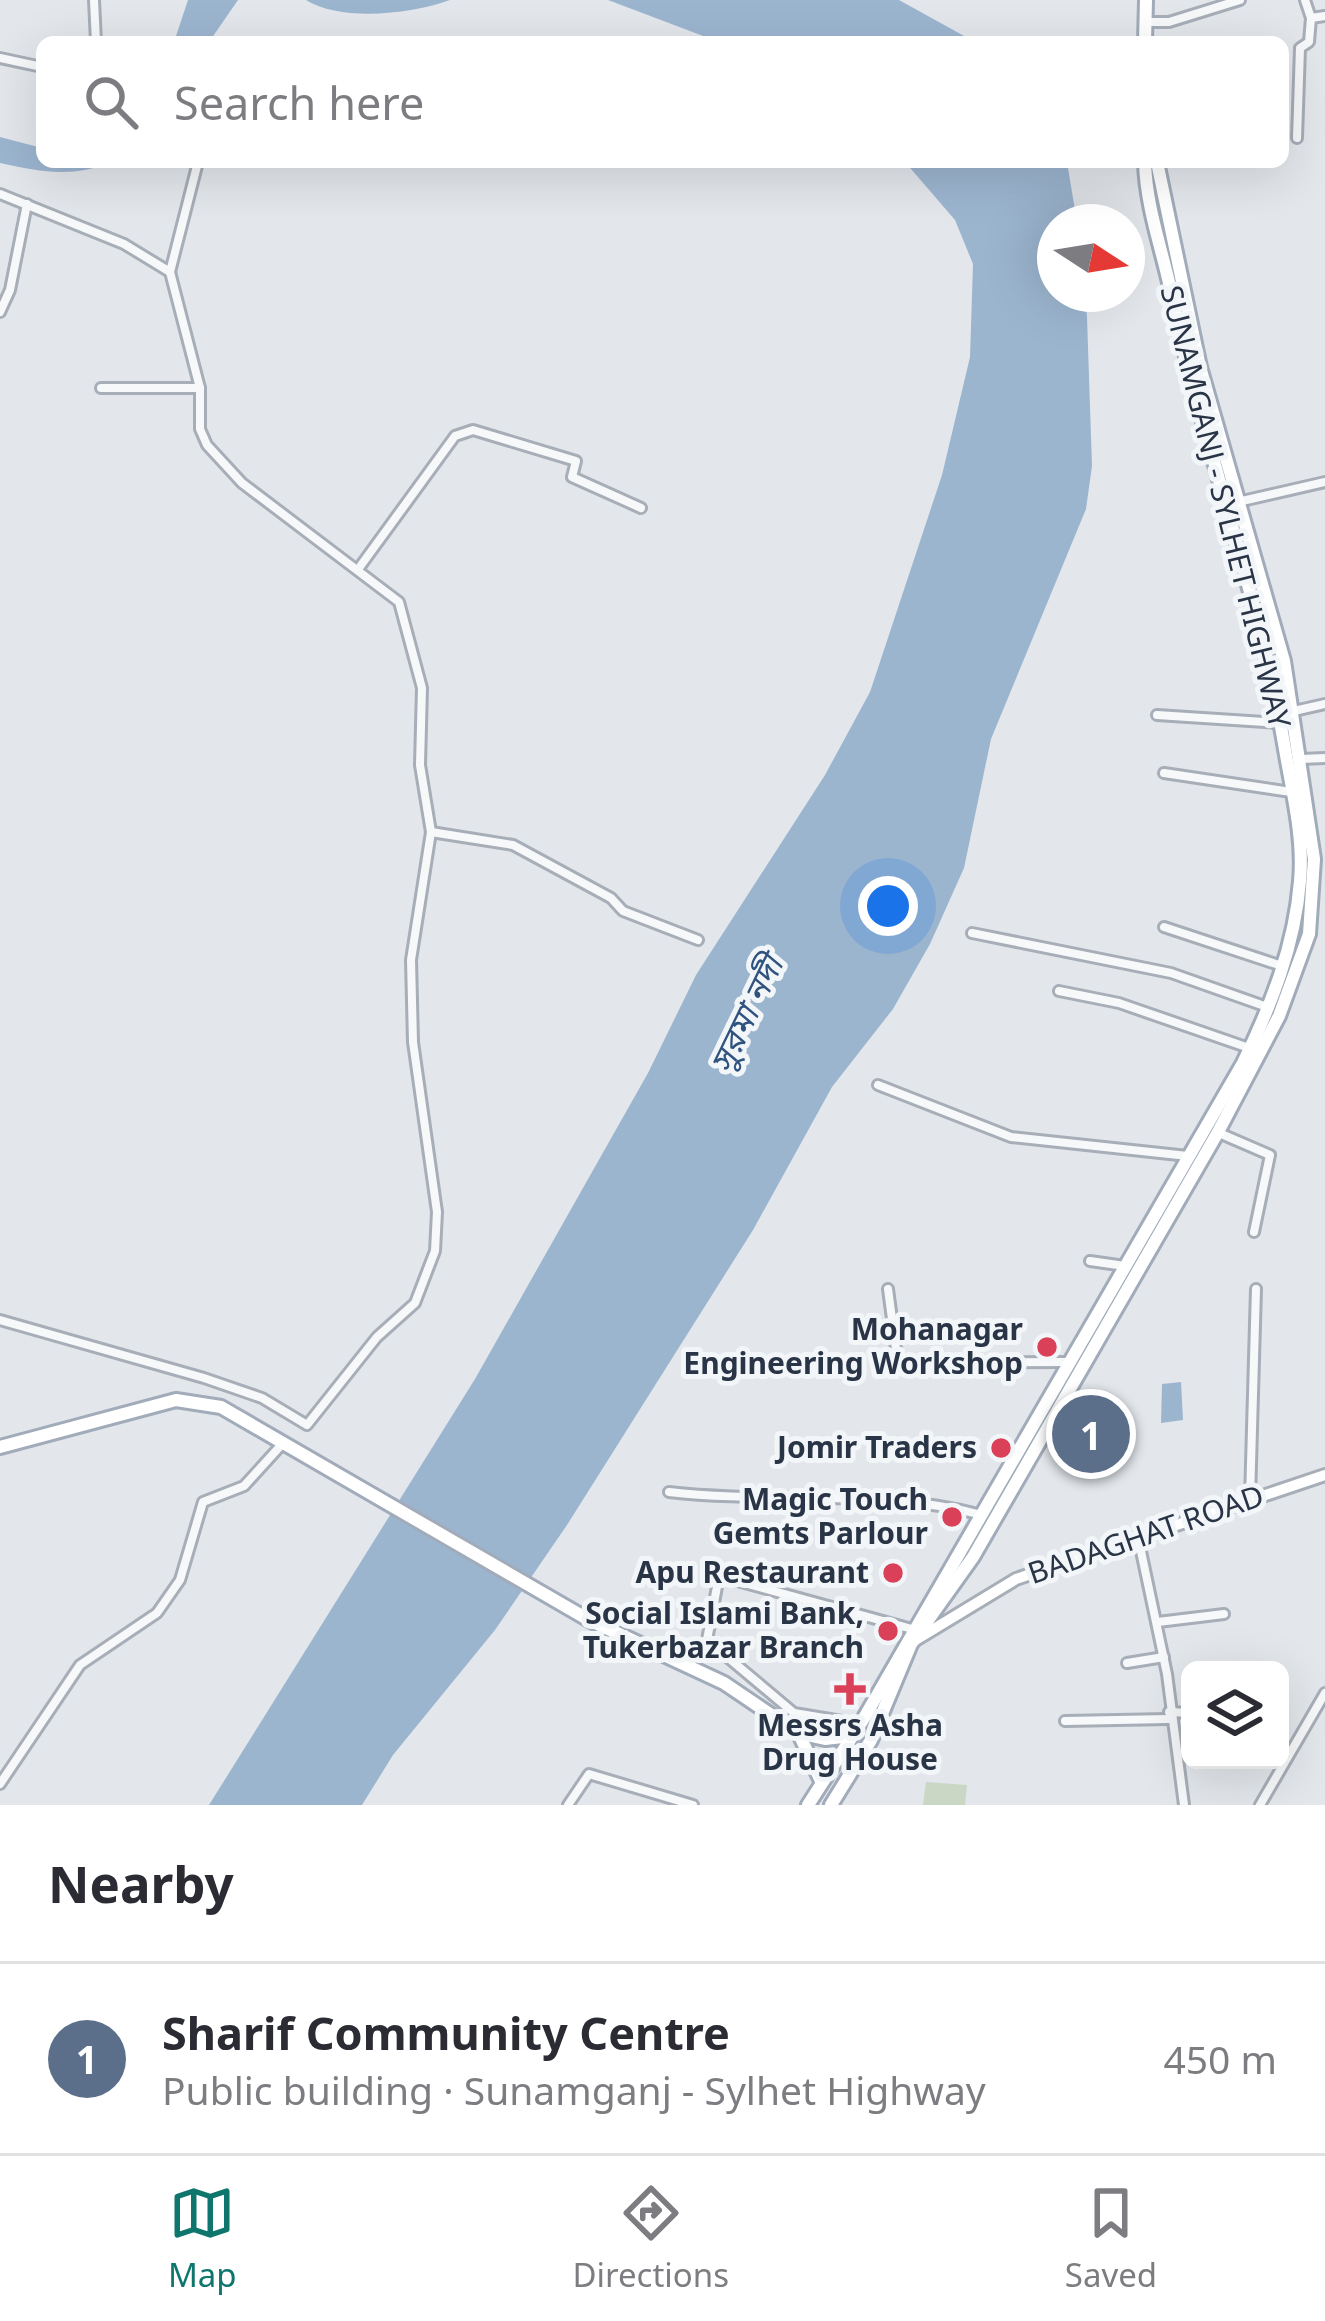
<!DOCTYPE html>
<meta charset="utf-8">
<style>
:root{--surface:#fff;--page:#f7f7f7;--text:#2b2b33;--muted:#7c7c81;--line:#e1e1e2;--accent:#0f766e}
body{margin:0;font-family:"Noto Sans","Noto Sans Bengali",sans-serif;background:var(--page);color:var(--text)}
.controls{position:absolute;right:36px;bottom:36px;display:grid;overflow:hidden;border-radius:18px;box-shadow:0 12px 48px #0002}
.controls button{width:108px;height:108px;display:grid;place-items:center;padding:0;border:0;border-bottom:3px solid var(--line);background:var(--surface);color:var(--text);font:60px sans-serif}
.compass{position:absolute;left:1037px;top:204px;width:108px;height:108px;border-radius:50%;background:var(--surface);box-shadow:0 12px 48px #0002;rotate:102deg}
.you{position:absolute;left:888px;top:906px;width:42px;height:42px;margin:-30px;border:9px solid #fff;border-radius:50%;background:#1a73e8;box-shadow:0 0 0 18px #1a73e833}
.badge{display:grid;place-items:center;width:78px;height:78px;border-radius:50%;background:var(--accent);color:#fff;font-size:39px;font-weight:700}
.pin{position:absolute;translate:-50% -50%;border:6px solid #fff;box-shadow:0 3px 12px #0006}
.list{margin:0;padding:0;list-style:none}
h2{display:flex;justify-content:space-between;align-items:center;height:156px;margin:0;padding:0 48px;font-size:51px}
h2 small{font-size:39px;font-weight:400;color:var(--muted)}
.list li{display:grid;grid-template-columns:78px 1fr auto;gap:36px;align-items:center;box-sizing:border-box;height:192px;padding:0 48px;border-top:3px solid var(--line)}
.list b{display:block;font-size:45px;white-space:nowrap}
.list p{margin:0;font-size:39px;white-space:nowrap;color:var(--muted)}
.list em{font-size:39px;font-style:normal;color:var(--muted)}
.icon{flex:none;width:66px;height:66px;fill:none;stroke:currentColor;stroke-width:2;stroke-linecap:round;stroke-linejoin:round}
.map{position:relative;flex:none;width:1325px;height:1805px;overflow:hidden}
.search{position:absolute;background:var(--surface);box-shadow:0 12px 48px #0002;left:36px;right:36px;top:36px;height:132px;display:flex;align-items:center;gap:30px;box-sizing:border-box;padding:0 42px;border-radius:18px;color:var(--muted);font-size:45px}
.sheet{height:348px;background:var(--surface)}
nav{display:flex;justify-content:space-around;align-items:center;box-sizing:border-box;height:168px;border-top:3px solid var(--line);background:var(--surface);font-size:33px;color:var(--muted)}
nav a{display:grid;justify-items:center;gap:6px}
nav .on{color:var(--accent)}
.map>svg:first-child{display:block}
.green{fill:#c9d7c4}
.water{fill:#9cb5cf}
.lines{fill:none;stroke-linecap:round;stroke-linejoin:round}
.minor-casing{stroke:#a7aeb7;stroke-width:14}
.secondary-casing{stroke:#a7aeb7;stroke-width:16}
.primary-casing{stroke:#a1abb9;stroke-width:18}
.minor{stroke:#f7f8fa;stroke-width:8}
.secondary{stroke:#fff;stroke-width:10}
.primary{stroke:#fff;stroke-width:12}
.poi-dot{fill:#da4058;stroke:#f3f6f9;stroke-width:4.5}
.labels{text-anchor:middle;stroke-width:10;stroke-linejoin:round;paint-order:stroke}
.street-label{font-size:30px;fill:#293446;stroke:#f3f6f9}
.poi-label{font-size:30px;font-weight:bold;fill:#293446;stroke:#f3f6f9;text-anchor:end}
.water-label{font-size:33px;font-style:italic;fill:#2f537e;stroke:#f3f6f9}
</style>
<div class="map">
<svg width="1325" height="1805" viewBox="0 0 1325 1805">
<rect width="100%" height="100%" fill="#e3e7ec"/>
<polygon class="green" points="926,1782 967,1785 965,1805 923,1805"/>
<g class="water">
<polygon points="188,0 238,0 209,42 174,42"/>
<path d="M306,0H450C412,14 341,22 306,0Z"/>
<polygon points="608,0 899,0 975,42 719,42"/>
<path d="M0,137L42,148V162H112C72,178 41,172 0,163Z"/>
<polygon points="905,162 1067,162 1077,222 1055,222 1055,294 1085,294 1087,317 1092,466 1086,509 991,739 964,868 930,944 893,1009 832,1087 753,1230 567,1525 495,1630 393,1755 362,1805 209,1805 475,1379 648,1073 696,975 825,775 870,692 942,475 970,357 973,264 955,220"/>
<polygon points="1181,1382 1183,1420 1161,1423 1162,1384"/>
</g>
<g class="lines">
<defs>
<g id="minor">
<polyline points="94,0 96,42"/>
<polyline points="1305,0 1311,18 1325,16"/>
<polyline points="1145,22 1169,22 1240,0"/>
<polyline points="0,58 42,67"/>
<polyline points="1297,138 1300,48 1309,42 1311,18"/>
<polyline points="0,194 124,244 170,272 200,388 200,429 207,445 242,483 399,602 422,688 420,765 431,832 411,960 413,1042 437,1212 435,1251 415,1303 377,1337 307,1425 262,1398 204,1378 0,1320"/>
<polyline points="170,272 198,162"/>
<polyline points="0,312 10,290 27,204"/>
<polyline points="101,388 200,388"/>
<polyline points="1242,501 1325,482"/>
<polyline points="359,568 455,436 473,430 576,461 572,477 641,508"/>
<polyline points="1294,711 1325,704"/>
<polyline points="1157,715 1279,723"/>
<polyline points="1301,759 1325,758"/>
<polyline points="1164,773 1291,792"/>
<polyline points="431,832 513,845 611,898 623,911 698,940"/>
<polyline points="1164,927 1282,966"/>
<polyline points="972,933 1171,973 1270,1008"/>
<polyline points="1059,991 1119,1003 1249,1048"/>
<polyline points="878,1085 1011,1137 1188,1156"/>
<polyline points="1219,1133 1270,1155 1254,1232"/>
<polyline points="1090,1261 1125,1266"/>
<polyline points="888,1289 896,1349 904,1363 1068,1362"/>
<path d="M669,1492C774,1504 879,1488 982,1515"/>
<polyline points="1250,1499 1256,1289"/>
<polyline points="1138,1537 1167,1674 1184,1805"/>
<polyline points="1158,1622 1224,1614"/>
<polyline points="1127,1663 1164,1657"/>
<polyline points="1169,1712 1190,1713"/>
<polyline points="1065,1721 1169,1719"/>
<polyline points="860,1724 794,1713 707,1640 719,1576 912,1629"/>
<polyline points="0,1784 80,1665 157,1613 180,1580 203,1502 244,1486 284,1442"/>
<polyline points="568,1805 589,1774 693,1805"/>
<polyline points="1260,1805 1325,1693"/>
</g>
<polyline id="secondary" points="909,1644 1016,1579 1325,1475"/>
<g id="primary">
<polyline points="1145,42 1146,0"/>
<polyline points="0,1447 176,1400 221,1407 589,1620 724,1683 798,1733 825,1739 851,1736"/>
<polyline points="799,1734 821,1781"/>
<path d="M808,1805L864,1718L1243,1063C1271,1006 1295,945 1300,881C1304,840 1293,795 1286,755C1260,598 1205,450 1172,296C1163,252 1146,207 1145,162"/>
<polyline points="831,1805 871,1740 911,1644 973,1557 1218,1132 1279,1016 1309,934 1314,859 1284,661 1200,367 1157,162"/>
</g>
</defs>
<use href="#minor" class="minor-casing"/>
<use href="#secondary" class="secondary-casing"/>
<use href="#primary" class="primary-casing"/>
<use href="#minor" class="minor"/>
<use href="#secondary" class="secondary"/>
<use href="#primary" class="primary"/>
</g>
<g class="poi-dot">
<circle cx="1047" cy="1347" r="12"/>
<circle cx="1001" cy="1448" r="12"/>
<circle cx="952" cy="1517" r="12"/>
<circle cx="893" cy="1573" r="12"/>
<circle cx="888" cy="1631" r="12"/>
<path d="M844 1671h12v12h12v12h-12v12h-12v-12h-12v-12h12z"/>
</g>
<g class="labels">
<g class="street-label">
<text transform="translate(1225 507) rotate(76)" y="10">SUNAMGANJ - SYLHET HIGHWAY</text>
<text transform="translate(1146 1535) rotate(-19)" y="10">BADAGHAT ROAD</text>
</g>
<g class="poi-label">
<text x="1023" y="1340">Mohanagar<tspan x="1023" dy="34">Engineering Workshop</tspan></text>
<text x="977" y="1458">Jomir Traders</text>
<text x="928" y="1510">Magic Touch<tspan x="928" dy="34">Gemts Parlour</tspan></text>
<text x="869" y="1583">Apu Restaurant</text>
<text x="864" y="1624">Social Islami Bank,<tspan x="864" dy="34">Tukerbazar Branch</tspan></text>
<text x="850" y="1736" text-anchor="middle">Messrs Asha<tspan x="850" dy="34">Drug House</tspan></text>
</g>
<g class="water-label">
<text transform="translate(746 1014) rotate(-64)" y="12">সুরমা নদী</text>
</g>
</g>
</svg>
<div class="controls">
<button><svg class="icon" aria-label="layers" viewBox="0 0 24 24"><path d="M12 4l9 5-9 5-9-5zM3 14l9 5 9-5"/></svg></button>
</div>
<svg class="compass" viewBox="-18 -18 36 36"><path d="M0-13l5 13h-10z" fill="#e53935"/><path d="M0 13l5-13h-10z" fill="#7c7c81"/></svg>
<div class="you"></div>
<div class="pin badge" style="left:1091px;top:1434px;background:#5c6f8a">1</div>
<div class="search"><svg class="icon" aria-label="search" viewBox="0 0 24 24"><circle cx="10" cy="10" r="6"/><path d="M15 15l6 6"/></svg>Search here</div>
</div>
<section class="sheet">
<h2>Nearby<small></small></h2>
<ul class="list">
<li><span class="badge" style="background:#5c6f8a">1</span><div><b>Sharif Community Centre</b><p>Public building · Sunamganj - Sylhet Highway</p></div><em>450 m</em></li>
</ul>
</section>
<nav>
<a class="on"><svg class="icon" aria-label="map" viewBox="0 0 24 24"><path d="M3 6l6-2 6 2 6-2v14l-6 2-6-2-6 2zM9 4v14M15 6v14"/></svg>Map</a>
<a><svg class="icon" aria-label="directions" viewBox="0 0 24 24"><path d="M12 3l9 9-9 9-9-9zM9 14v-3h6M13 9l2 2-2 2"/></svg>Directions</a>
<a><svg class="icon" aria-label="saved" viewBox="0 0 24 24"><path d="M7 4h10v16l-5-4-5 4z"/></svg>Saved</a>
</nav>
